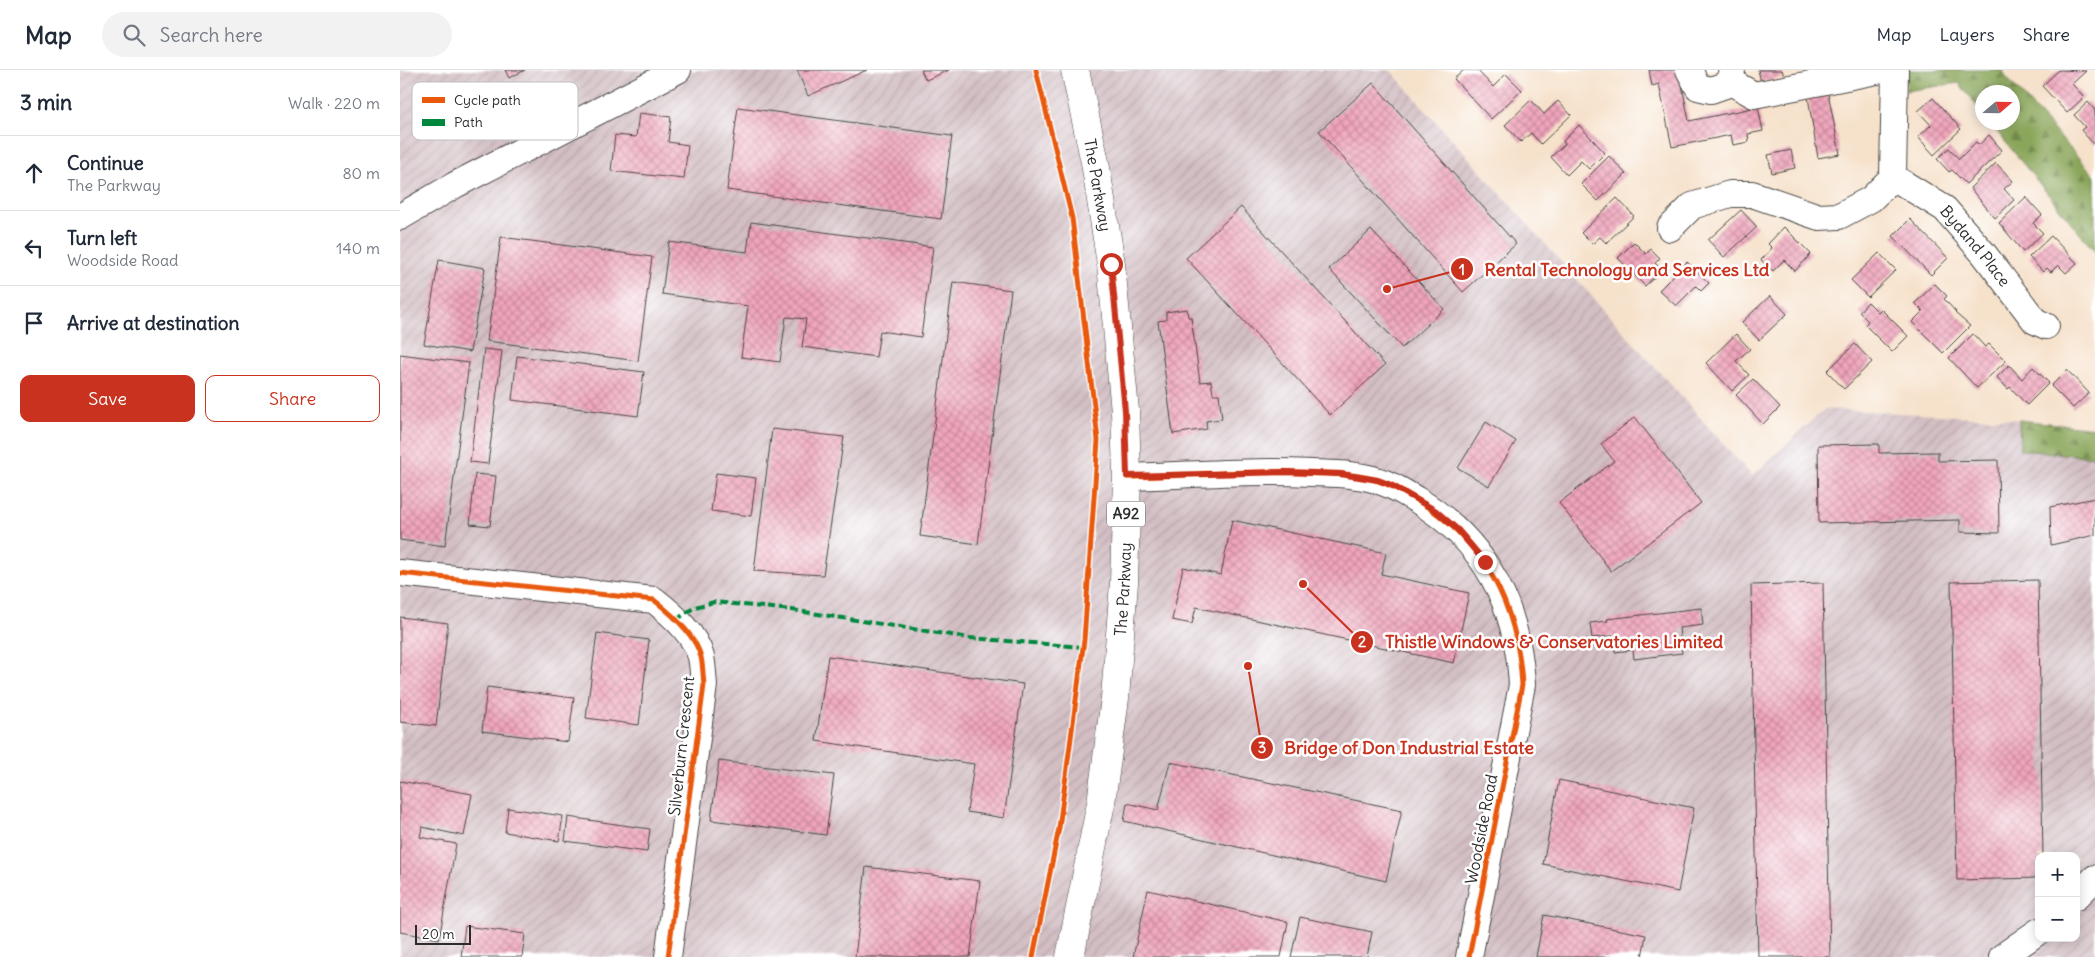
<!DOCTYPE html>
<meta charset="utf-8">
<style>
:root{--surface:#fff;--page:#f2f2f3;--text:#1f2937;--muted:#747a83;--line:#e0e1e3;--accent:#c8321e}
body{margin:0;font-family:Delius,sans-serif;background:var(--page);color:var(--text)}
.controls{position:absolute;right:15px;bottom:15px;display:grid;overflow:hidden;border-radius:10px;box-shadow:0 2px 12px #0003}
.controls button{width:45px;height:45px;display:grid;place-items:center;padding:0;border:0;border-bottom:1px solid var(--line);background:var(--surface);color:var(--text);font:25px sans-serif}
.compass{position:absolute;left:1575px;top:15px;width:45px;height:45px;border-radius:50%;background:var(--surface);box-shadow:0 2px 12px #0003;rotate:70deg}
.scale{position:absolute;left:15px;bottom:12px;width:56px;box-sizing:border-box;padding-left:5px;border:2px solid #2b2b2b;border-top:0;font-size:14px;line-height:18px;white-space:nowrap;color:#2b2b2b;-webkit-text-stroke:4px #fff;paint-order:stroke}
.stop{position:absolute;width:15px;height:15px;margin:-11px;border:4px solid #c8321e;border-radius:50%;background:#fff}
.stop.end{background:#c8321e;border-color:#fff;box-shadow:0 1px 5px #0008}
.list{margin:0;padding:0;list-style:none}
h2{display:flex;justify-content:space-between;align-items:center;height:65px;margin:0;padding:0 20px;font-size:21px}
h2 small{font-size:16px;font-weight:400;color:var(--muted)}
.list li{display:grid;grid-template-columns:32px 1fr auto;gap:15px;align-items:center;box-sizing:border-box;height:75px;padding:0 20px;border-top:1px solid var(--line)}
.list b{display:block;font-size:19px;white-space:nowrap}
.list p{margin:0;font-size:16px;white-space:nowrap;color:var(--muted)}
.list em{font-size:16px;font-style:normal;color:var(--muted)}
.actions{display:flex;gap:10px;padding:15px 20px}
.actions a{flex:1;padding:11px 0;border:1px solid var(--accent);border-radius:10px;text-align:center;font-size:18px;color:var(--accent)}
.actions .main{background:var(--accent);color:#fff}
.icon{flex:none;width:28px;height:28px;fill:none;stroke:currentColor;stroke-width:2;stroke-linecap:round;stroke-linejoin:round}
.map{position:relative;flex:none;width:1695px;height:887px;overflow:hidden}
header{display:flex;align-items:center;gap:30px;box-sizing:border-box;height:70px;padding:0 25px;background:var(--surface);border-bottom:1px solid var(--line)}
header strong{font-size:24px}
nav{display:flex;gap:28px;margin-inline-start:auto;font-size:18px}
.search{width:350px;height:45px;background:var(--page);display:flex;align-items:center;gap:12px;box-sizing:border-box;padding:0 18px;border-radius:28px;color:var(--muted);font-size:19px}
main{display:flex}
aside{flex:1;background:var(--surface)}
.map>svg:first-child{display:block}
.industrial{fill:url(#industrial-furrows);fill-rule:evenodd}
.forest{fill:url(#forest-firs);stroke:#5a6842}
.building{fill:url(#building-cross-hatch)}
.lines{fill:none;stroke-linecap:round;stroke-linejoin:round}
.minor-casing{stroke:#494643;stroke-width:28}
.major-casing{stroke:#494643;stroke-width:29}
.minor{stroke:#fff;stroke-width:26}
.major{stroke:#fff;stroke-width:28}
.quiet{stroke:#00873e;stroke-width:4;stroke-dasharray:8 4;stroke-linecap:butt}
.cycleway-casing{stroke:#fff;stroke-width:8}
.cycleway{stroke:#e8590c;stroke-width:5}
.route{stroke:#c8321e;stroke-width:6}
.labels{text-anchor:middle;stroke-width:5;stroke-linejoin:round;paint-order:stroke}
.shield{fill:#fff;stroke:#6b6b6b;stroke-width:1}
.shield-label{font-size:15px;font-weight:bold;fill:#2b2b2b}
.street-label{font-size:16px;fill:#2b2b2b;stroke:#fff}
.key{fill:#fff;stroke:#bfbfbf;stroke-width:1}
.key-label{font-size:14px;fill:#2b2b2b}
.leader{fill:none;stroke:#c8321e;stroke-width:2}
.callout-dot{fill:#c8321e;stroke:#fff;stroke-width:2}
.mark-label{font-size:15px;text-anchor:middle;font-weight:bold;fill:#fff}
.callout-label{font-size:18px;text-anchor:middle;font-weight:bold;fill:#c8321e;stroke:#fff;stroke-width:5;stroke-linejoin:round;paint-order:stroke}
</style>
<header>
<strong>Map</strong>
<div class="search"><svg class="icon" aria-label="search" viewBox="0 0 24 24"><circle cx="10" cy="10" r="6"/><path d="M15 15l6 6"/></svg>Search here</div>
<nav><a>Map</a><a>Layers</a><a>Share</a></nav>
</header>
<main>
<aside>
<h2>3 min<small>Walk · 220 m</small></h2>
<ul class="list">
<li><svg class="icon" aria-label="ahead" viewBox="0 0 24 24"><path d="M12 20V5M6 11l6-6 6 6"/></svg><div><b>Continue</b><p>The Parkway</p></div><em>80 m</em></li>
<li><svg class="icon" aria-label="left" viewBox="0 0 24 24"><path d="M17 20v-9H6M10 6l-5 5 5 5"/></svg><div><b>Turn left</b><p>Woodside Road</p></div><em>140 m</em></li>
<li><svg class="icon" aria-label="arrive" viewBox="0 0 24 24"><path d="M6 21V4h12l-3 4 3 4H6"/></svg><div><b>Arrive at destination</b></div></li>
</ul>
<div class="actions"><a class="main">Save</a><a>Share</a></div>
</aside>
<div class="map">
<svg width="1695" height="887" viewBox="0 0 1695 887">
<defs>
<pattern id="industrial-furrows" width="10" height="10" patternUnits="userSpaceOnUse" patternTransform="scale(1.25)"><rect width="10" height="10" fill="#d2bec3"/><path d="M-1 1l2-2M0 10L10 0M9 11l2-2" fill="none" stroke="#b4a3a8"/></pattern>
<pattern id="forest-firs" width="22" height="20" patternUnits="userSpaceOnUse" patternTransform="scale(1.25)"><rect width="22" height="20" fill="#8aa65a"/><path d="M5 1l3.5 6h-7zM16 11l3.5 6h-7z" fill="#71874b"/></pattern>
<pattern id="building-cross-hatch" width="8" height="8" patternUnits="userSpaceOnUse" patternTransform="scale(1.25)"><rect width="8" height="8" fill="#f1a5bc"/><path d="M0 0l8 8M0 8l8-8" fill="none" stroke="#c38799"/></pattern>
</defs>
<rect width="100%" height="100%" fill="#fff"/>
<filter id="ink" filterUnits="userSpaceOnUse"><feTurbulence type="fractalNoise" baseFrequency=".02" numOctaves="2"/><feDisplacementMap in="SourceGraphic" scale="10" xChannelSelector="R" yChannelSelector="G"/><feConvolveMatrix kernelMatrix="1 2 1 2 8 2 1 2 1" color-interpolation-filters="sRGB"/></filter>
<filter id="wash" filterUnits="userSpaceOnUse"><feTurbulence type="fractalNoise" baseFrequency=".0096" numOctaves="4" result="noise"/><feDisplacementMap in="SourceGraphic" scale="20" xChannelSelector="R" yChannelSelector="G"/><feGaussianBlur stdDeviation="1.12" result="paint"/><feColorMatrix in="noise" values="0 0 0 0 0 0 0 0 0 0 0 0 0 0 0 0 0 1.4 0 .05"/><feComposite in="paint" operator="in"/></filter>
<g filter="url(#wash)">
<rect width="100%" height="100%" fill="#f6e1ca"/>
<path class="industrial" d="M0,0H990L1352,406L1425,339L1612,349L1695,358V887H0ZM1639,786H1676V868H1639Z"/>
<g class="forest">
<polygon points="1508,0 1603,0 1606,7 1695,106 1695,182 1590,53 1612,52 1612,22 1582,22 1582,43 1559,13 1506,21"/>
<polygon points="1619,350 1695,358 1695,387 1620,380"/>
</g>
<g id="blocks">
<g class="building">
<polygon points="105,0 125,0 109,8"/>
<polygon points="397,0 467,0 408,26"/>
<polygon points="521,0 549,0 526,10"/>
<polygon points="1064,0 1077,0 1093,17 1106,4 1122,20 1091,49 1054,9"/>
<polygon points="1249,0 1279,0 1289,51 1358,37 1363,61 1348,64 1349,72 1333,75 1331,65 1272,77 1259,14 1252,16"/>
<polygon points="1358,0 1382,0 1384,7 1361,12"/>
<polygon points="1659,0 1686,1 1672,14 1684,27 1667,43 1642,16"/>
<polygon points="973,13 1116,174 1063,222 919,61"/>
<polygon points="1428,23 1440,84 1418,88 1408,27"/>
<polygon points="1533,28 1561,59 1534,85 1518,67 1531,55 1518,41"/>
<polygon points="1131,30 1144,44 1158,31 1171,45 1141,74 1131,63 1121,72 1105,55"/>
<polygon points="1688,32 1695,40 1695,76 1681,60 1685,57 1674,45"/>
<polygon points="338,37 552,66 541,149 327,120"/>
<polygon points="239,43 271,47 268,72 288,75 284,109 211,101 215,65 236,67"/>
<polygon points="1179,55 1205,83 1189,99 1181,91 1167,105 1151,87 1165,74 1163,71"/>
<polygon points="1589,65 1602,80 1566,114 1552,100 1549,102 1537,89 1549,78 1559,89 1576,72 1579,75"/>
<polygon points="1391,80 1395,98 1372,103 1368,85"/>
<polygon points="1209,86 1226,104 1198,131 1181,114"/>
<polygon points="1596,93 1613,111 1604,119 1614,130 1595,148 1570,118"/>
<polygon points="1626,127 1642,145 1633,153 1643,163 1623,182 1599,153"/>
<polygon points="1217,128 1234,146 1206,173 1200,167 1192,174 1181,163"/>
<polygon points="841,137 985,295 930,345 786,188"/>
<polygon points="1341,140 1357,157 1324,187 1308,170"/>
<polygon points="1510,149 1548,188 1531,205 1493,166"/>
<polygon points="351,152 533,177 521,267 480,261 476,287 402,277 406,249 386,247 380,292 341,287 348,236 262,224 269,172 347,182"/>
<polygon points="1384,157 1411,184 1395,201 1384,190 1373,201 1361,190 1372,178 1368,174"/>
<polygon points="971,160 1044,239 1002,278 929,199"/>
<polygon points="1651,166 1677,193 1666,203 1658,195 1651,202 1647,198 1643,202 1629,187"/>
<polygon points="101,167 252,187 238,291 87,271"/>
<polygon points="1234,172 1246,184 1251,179 1260,188 1255,193 1262,200 1245,216 1218,188"/>
<polygon points="1479,183 1496,200 1468,227 1451,210"/>
<polygon points="39,190 85,198 70,282 24,274"/>
<polygon points="1287,192 1309,213 1301,221 1296,216 1276,236 1259,220"/>
<polygon points="553,212 611,220 578,474 520,466"/>
<polygon points="1535,214 1547,226 1544,229 1556,242 1555,243 1570,256 1543,283 1512,252 1523,241 1515,233"/>
<polygon points="1370,226 1387,244 1359,270 1342,252"/>
<polygon points="1468,232 1478,242 1481,239 1508,266 1492,282 1465,255 1468,251 1459,242"/>
<polygon points="787,239 788,247 791,247 800,312 811,311 813,324 819,324 822,349 806,351 807,359 773,364 758,251 766,250 766,242"/>
<polygon points="1336,264 1350,279 1336,291 1349,305 1332,321 1306,293"/>
<polygon points="1573,264 1585,277 1589,274 1606,291 1577,318 1549,288"/>
<polygon points="1455,274 1472,292 1444,319 1427,301"/>
<polygon points="84,279 102,281 88,394 70,392"/>
<polygon points="0,284 69,293 45,476 0,470"/>
<polygon points="117,286 244,302 238,346 112,330"/>
<polygon points="1609,295 1622,309 1633,297 1649,313 1627,335 1610,317 1608,319 1597,307"/>
<polygon points="1667,300 1689,323 1673,338 1651,316"/>
<polygon points="1353,309 1380,337 1363,354 1336,325"/>
<polygon points="1235,347 1301,433 1211,501 1159,433 1214,391 1201,374"/>
<polygon points="1086,352 1116,371 1089,416 1058,398"/>
<polygon points="372,359 444,367 423,505 354,501"/>
<polygon points="1479,374 1479,383 1538,382 1538,391 1598,390 1599,463 1560,462 1560,450 1419,453 1418,375"/>
<polygon points="316,403 356,408 351,446 311,441"/>
<polygon points="75,404 96,406 90,456 70,454"/>
<polygon points="1695,428 1695,465 1651,475 1650,437"/>
<polygon points="832,450 986,483 981,504 1069,523 1054,593 796,537 792,554 772,550 783,497 821,505"/>
<polygon points="1638,510 1643,786 1639,786 1639,808 1557,810 1551,512"/>
<polygon points="1423,513 1430,887 1358,887 1351,515"/>
<polygon points="1301,538 1303,555 1279,558 1282,583 1234,589 1233,580 1215,582 1213,566 1192,568 1190,553 1208,551 1207,549"/>
<polygon points="0,547 48,553 36,656 0,652"/>
<polygon points="197,563 249,570 239,655 186,648"/>
<polygon points="428,586 623,614 604,748 567,742 574,694 416,671"/>
<polygon points="87,617 174,628 168,672 82,661"/>
<polygon points="319,691 434,705 426,765 311,750"/>
<polygon points="770,692 1002,740 986,811 724,751 727,733 758,740"/>
<polygon points="1159,710 1294,738 1278,822 1143,794"/>
<polygon points="0,711 72,724 64,766 22,757 20,767 56,774 39,869 0,862"/>
<polygon points="108,738 163,746 159,771 105,762"/>
<polygon points="168,747 250,759 247,782 165,771"/>
<polygon points="466,797 580,811 570,887 455,887"/>
<polygon points="748,820 888,852 881,887 733,887"/>
<polygon points="1144,845 1246,865 1242,887 1136,887"/>
<polygon points="900,847 972,862 967,887 891,887"/>
<polygon points="65,856 125,864 122,887 61,887"/>
</g>
</g>
</g>
<g filter="url(#ink)">
<use href="#blocks" fill-opacity="0" stroke="#494643" stroke-width="1"/>
<g class="lines">
<defs>
<g id="minor">
<polyline points="1289,0 1298,17 1311,20 1328,14 1332,0"/>
<polyline points="1331,8 1338,16 1354,25 1482,0"/>
<path id="s1" d="M1493,107L1545,139L1584,184L1635,251L1646,256"/>
<polyline points="0,147 55,115 278,0"/>
<polyline points="1270,158 1292,136 1330,124 1352,124 1419,147 1439,146 1471,129 1493,107 1495,0"/>
<path d="M727,407C788,405 850,400 912,403C934,404 958,404 979,411C993,415 1005,423 1017,430C1085,471 1118,536 1122,615L1069,887"/>
<path d="M0,503L254,530C272,544 295,564 301,587C303,596 303,606 304,615L268,887"/>
<polyline points="1676,827 1695,808"/>
<polyline points="1602,887 1639,861"/>
</g>
<g id="major">
<path id="s2" d="M670,887L701,733L715,628L724,513L727,407L725,341L711,194L695,92L675,0"/>
</g>
</defs>
<use href="#minor" class="minor-casing"/>
<use href="#major" class="major-casing"/>
<use href="#minor" class="minor"/>
<use href="#major" class="major"/>
<polyline class="quiet" points="276,550 295,537 314,532 392,540 570,568 683,577"/>
<defs>
<g id="cycleway">
<path d="M727,407C788,405 850,400 912,403C934,404 958,404 979,411C993,415 1005,423 1017,430C1085,471 1118,536 1122,615L1069,887"/>
<path d="M0,503L254,530C272,544 295,564 301,587C303,596 303,606 304,615L268,887"/>
<polyline points="633,887 659,758 684,570 698,370 672,148 636,0"/>
</g>
</defs>
<use href="#cycleway" class="cycleway-casing"/>
<use href="#cycleway" class="cycleway"/>
</g>
</g>
<g class="lines" filter="url(#ink)">
<polyline class="route" points="711,194 725,341 727,406 885,402 941,404 978,410 991,415 1035,440 1058,460 1085,492"/>
</g>
<g class="labels">
<rect class="shield" x="707" y="431.5" width="38" height="25" rx="4"/>
<g class="shield-label">
<text x="726" y="449">A92</text>
</g>
<g class="street-label">
<text transform="translate(698 115) rotate(80)" y="6">The Parkway</text>
<text dy="6" stroke="none"><textPath href="#s1" startOffset="109">Bydand Place</textPath></text>
<text dy="6" stroke="none"><textPath href="#s2" startOffset="372">The Parkway</textPath></text>
<text transform="translate(281 676) rotate(-84)" y="6">Silverburn Crescent</text>
<text transform="translate(1081 759) rotate(-79)" y="6">Woodside Road</text>
</g>
</g>
<rect x="12" y="12" width="166" height="58" rx="8" class="key"/>
<rect x="22" y="27" width="23" height="6" fill="#e8590c"/>
<rect x="22" y="49" width="23" height="7" fill="#00873e"/>
<g class="key-label">
<text x="54" y="35">Cycle path</text>
<text x="54" y="57">Path</text>
</g>
<path class="leader" d="M987 219L1062 199M903 514L962 572M848 596L862 678"/>
<g class="callout-dot">
<circle cx="987" cy="219" r="5"/>
<circle cx="903" cy="514" r="5"/>
<circle cx="848" cy="596" r="5"/>
<circle cx="1062" cy="199" r="12"/>
<circle cx="962" cy="572" r="12"/>
<circle cx="862" cy="678" r="12"/>
</g>
<g class="mark-label">
<text x="1062" y="205">1</text>
<text x="962" y="577">2</text>
<text x="862" y="683">3</text>
</g>
<g class="callout-label">
<text x="1227" y="206">Rental Technology and Services Ltd</text>
<text x="1154" y="578">Thistle Windows &amp; Conservatories Limited</text>
<text x="1009" y="684">Bridge of Don Industrial Estate</text>
</g>
</svg>
<div class="controls">
<button>+</button>
<button>−</button>
</div>
<svg class="compass" viewBox="-18 -18 36 36"><path d="M0-13l5 13h-10z" fill="#e53935"/><path d="M0 13l5-13h-10z" fill="#747a83"/></svg>
<div class="scale">20 m</div>
<div class="stop" style="left:711px;top:194px"></div>
<div class="stop end" style="left:1085px;top:492px"></div>
</div>
</main>
